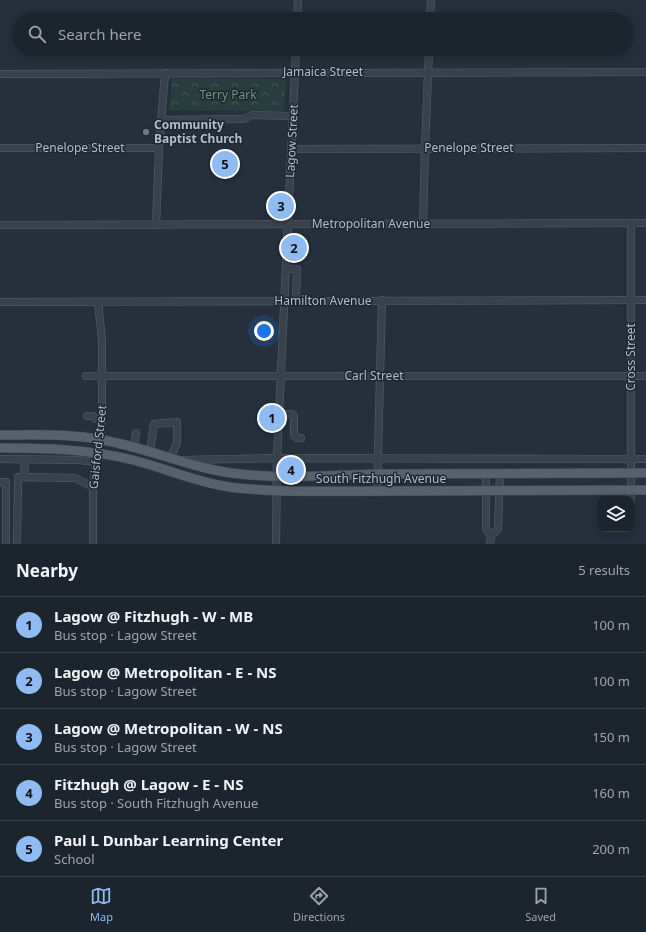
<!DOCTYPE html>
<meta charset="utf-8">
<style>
:root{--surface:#1c242d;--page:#252c35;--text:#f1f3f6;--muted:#a0a4aa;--line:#3a4149;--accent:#8fbaf2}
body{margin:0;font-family:"Noto Sans",sans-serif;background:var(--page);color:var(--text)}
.controls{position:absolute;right:12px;bottom:12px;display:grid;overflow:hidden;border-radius:8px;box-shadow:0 2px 10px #0003}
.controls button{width:36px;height:36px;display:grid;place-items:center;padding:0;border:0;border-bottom:1px solid var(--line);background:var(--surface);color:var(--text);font:20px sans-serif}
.you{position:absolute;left:264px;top:331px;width:14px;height:14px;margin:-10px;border:3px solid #fff;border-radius:50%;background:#1a73e8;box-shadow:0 0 0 6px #1a73e833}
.badge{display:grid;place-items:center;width:26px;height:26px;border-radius:50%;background:var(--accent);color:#111;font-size:13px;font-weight:700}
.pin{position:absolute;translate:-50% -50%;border:2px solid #fff;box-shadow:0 1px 4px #0006}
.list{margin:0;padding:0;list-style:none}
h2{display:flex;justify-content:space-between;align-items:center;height:52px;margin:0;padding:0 16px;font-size:17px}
h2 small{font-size:13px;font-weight:400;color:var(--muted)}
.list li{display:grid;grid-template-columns:26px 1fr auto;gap:12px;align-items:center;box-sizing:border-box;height:56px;padding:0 16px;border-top:1px solid var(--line)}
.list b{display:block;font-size:15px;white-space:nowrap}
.list p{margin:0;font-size:13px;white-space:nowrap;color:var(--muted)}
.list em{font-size:13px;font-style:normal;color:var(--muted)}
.icon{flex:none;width:22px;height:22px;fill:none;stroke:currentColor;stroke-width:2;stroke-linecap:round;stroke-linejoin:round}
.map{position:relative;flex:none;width:646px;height:544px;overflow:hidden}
.search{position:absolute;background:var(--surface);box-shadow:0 2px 10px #0003;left:12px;right:12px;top:12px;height:44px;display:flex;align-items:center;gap:10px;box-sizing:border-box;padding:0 14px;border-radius:22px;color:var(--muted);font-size:15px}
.sheet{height:332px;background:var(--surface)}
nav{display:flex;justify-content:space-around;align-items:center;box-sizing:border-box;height:56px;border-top:1px solid var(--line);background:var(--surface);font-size:11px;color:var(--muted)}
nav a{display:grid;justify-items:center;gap:2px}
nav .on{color:var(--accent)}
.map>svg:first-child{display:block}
.park{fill:url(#park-crowns)}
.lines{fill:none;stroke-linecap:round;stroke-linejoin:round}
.minor-casing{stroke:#57606a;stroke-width:8}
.major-casing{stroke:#424b55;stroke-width:10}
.minor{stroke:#39424c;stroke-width:7}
.major{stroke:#57616c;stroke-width:9}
.worship-dot{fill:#6b7280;stroke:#1e2731;stroke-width:1.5}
.labels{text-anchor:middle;stroke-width:3;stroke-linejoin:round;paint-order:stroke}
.street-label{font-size:12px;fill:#b4bdc7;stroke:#1e2731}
.park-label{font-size:12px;fill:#6d9774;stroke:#1e2731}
.poi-label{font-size:12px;font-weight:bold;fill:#b4bdc7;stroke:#1e2731;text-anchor:start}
</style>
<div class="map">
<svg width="646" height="544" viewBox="0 0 646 544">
<defs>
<pattern id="park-crowns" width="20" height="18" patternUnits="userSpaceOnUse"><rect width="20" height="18" fill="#283d3e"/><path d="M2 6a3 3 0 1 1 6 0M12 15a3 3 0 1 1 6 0" fill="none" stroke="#455758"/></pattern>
</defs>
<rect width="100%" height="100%" fill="#25303c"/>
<polygon class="park" points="172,79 286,79 284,111 169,110"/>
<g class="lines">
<defs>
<g id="minor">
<polyline points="297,19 298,0"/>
<polyline points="430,19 431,0"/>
<polyline points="0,74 646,72"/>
<polyline points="162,120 244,119 252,115 293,116"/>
<polyline points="0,148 159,148"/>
<polyline points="291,149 646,148"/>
<polyline points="423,224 425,148 429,49"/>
<polyline points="0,225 646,223"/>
<polyline points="156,225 159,148 165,73"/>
<polyline points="286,269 297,269 296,301"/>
<polyline points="0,302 646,300"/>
<polyline points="86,376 646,376"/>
<polyline points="279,414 292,414 294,416 294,435 297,438 301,438"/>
<polyline points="87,416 93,416 96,419 102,420"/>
<polyline points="134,447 136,433"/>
<polyline points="150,451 154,424 177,422 177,443 170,458"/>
<polyline points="0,459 79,460 96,462"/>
<polyline points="182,460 277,458 646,459"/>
<polyline points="486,474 486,529 491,536"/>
<polyline points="24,477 25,459"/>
<polyline points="0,482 6,482 6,544"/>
<polyline points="377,491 382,300"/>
<polyline points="631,499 631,223"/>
<polyline points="17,544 18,477 75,478 93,487"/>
<polyline points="93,544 93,487 102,420 102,340 98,302"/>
<polyline points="276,544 277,458 296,49"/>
<polyline points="490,544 491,536 498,529 500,474"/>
</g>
<g id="major">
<path d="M0,435C39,435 79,433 117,443C158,452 198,470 240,474C286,479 332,475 378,474C467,473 557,474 646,473"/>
<path d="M0,448C45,448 89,449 133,460C168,469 201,484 237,488C290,493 344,491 397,491C480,491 563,490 646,490"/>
</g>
</defs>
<use href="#minor" class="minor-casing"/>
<use href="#major" class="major-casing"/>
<use href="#minor" class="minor"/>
<use href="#major" class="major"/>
</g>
<circle class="worship-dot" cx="146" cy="132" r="4"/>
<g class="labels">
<g class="street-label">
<text x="323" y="76">Jamaica Street</text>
<text transform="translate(292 141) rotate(-87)" y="4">Lagow Street</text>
<text x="80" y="152">Penelope Street</text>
<text x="469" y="152">Penelope Street</text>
<text x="371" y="228">Metropolitan Avenue</text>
<text x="323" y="305">Hamilton Avenue</text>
<text transform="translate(631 357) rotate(-90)" y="4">Cross Street</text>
<text x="374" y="380">Carl Street</text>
<text transform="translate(98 447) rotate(-84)" y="4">Gaisford Street</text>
<text x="381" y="483">South Fitzhugh Avenue</text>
</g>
<g class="park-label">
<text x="228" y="99">Terry Park</text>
</g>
<g class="poi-label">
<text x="154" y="129">Community<tspan x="154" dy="14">Baptist Church</tspan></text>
</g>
</g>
</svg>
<div class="controls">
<button><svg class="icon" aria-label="layers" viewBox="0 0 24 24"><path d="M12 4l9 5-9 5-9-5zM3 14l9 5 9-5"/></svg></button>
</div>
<div class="you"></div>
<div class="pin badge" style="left:272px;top:418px">1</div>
<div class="pin badge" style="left:294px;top:248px">2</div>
<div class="pin badge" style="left:281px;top:206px">3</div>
<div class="pin badge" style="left:291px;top:470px">4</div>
<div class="pin badge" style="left:225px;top:164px">5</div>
<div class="search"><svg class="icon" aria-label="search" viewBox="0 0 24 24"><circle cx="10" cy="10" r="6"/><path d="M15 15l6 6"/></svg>Search here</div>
</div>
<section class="sheet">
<h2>Nearby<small>5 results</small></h2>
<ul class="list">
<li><span class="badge">1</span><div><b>Lagow @ Fitzhugh - W - MB</b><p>Bus stop · Lagow Street</p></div><em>100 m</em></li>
<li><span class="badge">2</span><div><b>Lagow @ Metropolitan - E - NS</b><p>Bus stop · Lagow Street</p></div><em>100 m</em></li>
<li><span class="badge">3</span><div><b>Lagow @ Metropolitan - W - NS</b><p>Bus stop · Lagow Street</p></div><em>150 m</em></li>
<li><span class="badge">4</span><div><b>Fitzhugh @ Lagow - E - NS</b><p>Bus stop · South Fitzhugh Avenue</p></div><em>160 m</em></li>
<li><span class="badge">5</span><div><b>Paul L Dunbar Learning Center</b><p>School</p></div><em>200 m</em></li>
</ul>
</section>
<nav>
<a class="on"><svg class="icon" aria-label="map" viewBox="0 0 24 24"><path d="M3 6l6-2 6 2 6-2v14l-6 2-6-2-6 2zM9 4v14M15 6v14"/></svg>Map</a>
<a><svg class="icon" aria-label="directions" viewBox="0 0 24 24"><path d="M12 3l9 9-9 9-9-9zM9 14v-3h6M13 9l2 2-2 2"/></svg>Directions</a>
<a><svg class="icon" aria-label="saved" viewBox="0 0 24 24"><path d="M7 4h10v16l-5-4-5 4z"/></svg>Saved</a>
</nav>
